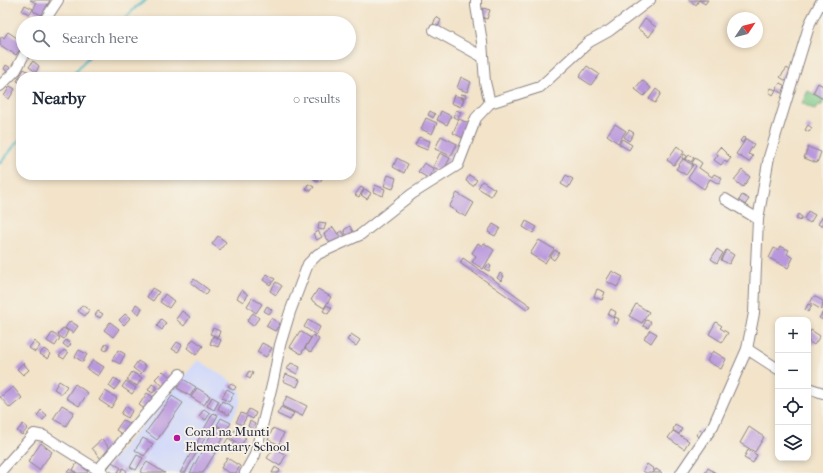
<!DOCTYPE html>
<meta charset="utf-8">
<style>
:root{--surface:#fff;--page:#f2f2f3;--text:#1f2937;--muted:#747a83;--line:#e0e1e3}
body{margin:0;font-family:"IM FELL French Canon",serif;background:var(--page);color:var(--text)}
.controls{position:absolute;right:12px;bottom:12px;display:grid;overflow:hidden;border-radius:8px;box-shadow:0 2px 6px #0003}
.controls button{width:36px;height:36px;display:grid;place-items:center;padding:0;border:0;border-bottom:1px solid var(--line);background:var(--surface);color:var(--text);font:20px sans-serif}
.compass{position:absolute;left:727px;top:12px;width:36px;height:36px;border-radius:50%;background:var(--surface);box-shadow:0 2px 6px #0003;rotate:55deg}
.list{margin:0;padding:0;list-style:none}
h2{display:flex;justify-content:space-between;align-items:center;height:52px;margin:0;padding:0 16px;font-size:17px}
h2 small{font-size:13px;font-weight:400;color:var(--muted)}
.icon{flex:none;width:22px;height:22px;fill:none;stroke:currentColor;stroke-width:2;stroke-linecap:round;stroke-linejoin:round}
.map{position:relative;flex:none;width:823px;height:473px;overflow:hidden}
.search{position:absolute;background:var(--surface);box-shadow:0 2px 6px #0003;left:16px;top:16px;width:340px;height:44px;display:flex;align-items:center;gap:10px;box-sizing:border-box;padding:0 14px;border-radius:22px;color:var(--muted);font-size:15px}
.panel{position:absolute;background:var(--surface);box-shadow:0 2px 6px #0003;left:16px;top:72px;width:340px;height:108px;border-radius:16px}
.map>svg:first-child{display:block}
.built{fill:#d1d9f9}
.green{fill:#7bc786;stroke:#4e7460}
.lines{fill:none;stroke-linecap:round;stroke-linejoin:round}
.stream{stroke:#4ebaca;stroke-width:2.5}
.building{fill:#b997dd}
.minor-casing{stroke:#8a8282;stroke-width:12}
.minor{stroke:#fff;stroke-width:10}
.poi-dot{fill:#b5179e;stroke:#f7f3e8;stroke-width:1.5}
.labels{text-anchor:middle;stroke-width:3.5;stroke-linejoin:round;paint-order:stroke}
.poi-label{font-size:13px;fill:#22223b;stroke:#f7f3e8;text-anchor:start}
</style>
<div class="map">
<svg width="823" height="473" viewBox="0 0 823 473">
<rect width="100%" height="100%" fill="#f7f3e8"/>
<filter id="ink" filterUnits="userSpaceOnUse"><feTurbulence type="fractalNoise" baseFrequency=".025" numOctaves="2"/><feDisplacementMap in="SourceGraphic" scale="8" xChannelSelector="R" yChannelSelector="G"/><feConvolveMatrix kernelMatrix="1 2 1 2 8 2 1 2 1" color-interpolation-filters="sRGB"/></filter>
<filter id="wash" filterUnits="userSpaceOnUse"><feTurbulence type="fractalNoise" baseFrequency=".012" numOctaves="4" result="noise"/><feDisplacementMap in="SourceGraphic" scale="16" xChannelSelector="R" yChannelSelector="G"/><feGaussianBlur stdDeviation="0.9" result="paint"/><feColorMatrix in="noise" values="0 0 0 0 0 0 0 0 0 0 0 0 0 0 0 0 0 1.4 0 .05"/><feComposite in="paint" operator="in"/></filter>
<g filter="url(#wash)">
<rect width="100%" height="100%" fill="#f2e3c9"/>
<polygon class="built" points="198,360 224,376 241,390 240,404 205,473 106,473 103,471"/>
<polygon class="green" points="808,91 823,99 822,105 818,105 815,110 802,103"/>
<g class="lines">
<g class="stream">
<polyline points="121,23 136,7 146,0"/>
<polyline points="71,77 92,53"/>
<polyline points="0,163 21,138"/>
</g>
</g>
<g id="blocks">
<g class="building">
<polygon points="30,0 50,0 42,15 33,11 36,3"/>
<polygon points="688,0 708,0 705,4 699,0 696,5"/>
<polygon points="25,5 33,9 30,14 22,11"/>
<polygon points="483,8 490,10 487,19 481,17"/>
<polygon points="436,17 441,20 438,27 433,25"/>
<polygon points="645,19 656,27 649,37 638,29"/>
<polygon points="8,32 23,42 23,45 16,55 0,45 0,39 2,36 4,38"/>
<polygon points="33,61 39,66 36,72 29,67"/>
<polygon points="6,65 11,68 8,72 4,69"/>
<polygon points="587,66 599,74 591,85 579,77"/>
<polygon points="787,68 793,73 786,81 780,77"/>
<polygon points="24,69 34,75 33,77 21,77 21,83 17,81"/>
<polygon points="461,77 471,82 467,92 457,88"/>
<polygon points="642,80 651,88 644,96 635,89"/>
<polygon points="780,83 789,88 785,95 776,90"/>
<polygon points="818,83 823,86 823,99 813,93"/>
<polygon points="10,86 15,89 9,99 4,96"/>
<polygon points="771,88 776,90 773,95 769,92"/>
<polygon points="656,89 661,93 655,103 649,99"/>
<polygon points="461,94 466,95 465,98 460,97"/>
<polygon points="454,95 464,99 461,107 451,103"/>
<polygon points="456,110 461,112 458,119 453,117"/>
<polygon points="430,111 435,114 433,118 428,115"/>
<polygon points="441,111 451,116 447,125 437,120"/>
<polygon points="426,118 437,123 432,134 421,129"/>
<polygon points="459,119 470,124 463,138 453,133"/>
<polygon points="615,124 626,131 618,143 607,135"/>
<polygon points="808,125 812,128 809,132 805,130"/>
<polygon points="629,130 634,133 629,141 624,137"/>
<polygon points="441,136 457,144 451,156 435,149"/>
<polygon points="419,137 430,141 427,150 415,145"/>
<polygon points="743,137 745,138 743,143 740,141"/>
<polygon points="622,139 632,145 629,150 619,144"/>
<polygon points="746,139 754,144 748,154 753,156 749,162 736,154"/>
<polygon points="677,146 684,152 674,165 667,160"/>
<polygon points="720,147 731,158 727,163 725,160 721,165 714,160 718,155 716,152"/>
<polygon points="808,147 821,152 817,163 804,158"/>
<polygon points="440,153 450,158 443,172 433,167"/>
<polygon points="684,154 687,156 685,160 682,158"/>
<polygon points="689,155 694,158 691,162 686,159"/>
<polygon points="397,158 408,164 404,173 393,167"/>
<polygon points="695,158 702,163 699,168 712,177 714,174 722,178 719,184 710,179 704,189 688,178 696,166 692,163"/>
<polygon points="683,159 693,165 686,175 676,169"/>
<polygon points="424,163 434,169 428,178 418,172"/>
<polygon points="742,170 750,177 743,187 734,180"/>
<polygon points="316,175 324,175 320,182 314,179"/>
<polygon points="388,175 396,178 393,189 384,186"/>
<polygon points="469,175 477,180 473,186 466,181"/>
<polygon points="566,175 573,179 568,188 561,184"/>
<polygon points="482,181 495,189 491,196 478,188"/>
<polygon points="308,184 314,187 311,191 306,189"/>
<polygon points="375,185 385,189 383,196 373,192"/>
<polygon points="361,187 364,189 359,197 355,195"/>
<polygon points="365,189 371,193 367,199 361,195"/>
<polygon points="457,193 474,203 466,217 449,207"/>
<polygon points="742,195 749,199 744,206 738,202"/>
<polygon points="808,211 815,215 810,223 804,219"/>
<polygon points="798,214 802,217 800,221 796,218"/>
<polygon points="823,216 823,227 818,224"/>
<polygon points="526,221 537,227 533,233 523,227"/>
<polygon points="319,222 326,223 324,230 318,229"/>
<polygon points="493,224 500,228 495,236 488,232"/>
<polygon points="350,226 354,234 348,238 344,230"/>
<polygon points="333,227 341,239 332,246 324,234"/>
<polygon points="318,231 322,237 317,240 313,234"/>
<polygon points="342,231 347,238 343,240 339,233"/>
<polygon points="218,236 226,242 220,250 212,244"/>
<polygon points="539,240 554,249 545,263 530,254"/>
<polygon points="478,243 482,246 484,243 494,250 483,269 472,262 476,256 472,253"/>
<polygon points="780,246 789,250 787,254 793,258 788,268 769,258 774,248 778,250"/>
<polygon points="717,249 723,253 717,263 711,259"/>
<polygon points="555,250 559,253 554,260 550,257"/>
<polygon points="726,250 734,255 729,264 721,260"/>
<polygon points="463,258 531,306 527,310 460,263"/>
<polygon points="488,264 491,266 489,271 485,269"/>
<polygon points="612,271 623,277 617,287 606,281"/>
<polygon points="500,273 504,276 501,281 497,278"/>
<polygon points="267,274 275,279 270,285 263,280"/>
<polygon points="194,279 209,290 206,295 191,283"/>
<polygon points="276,282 282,286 276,295 270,291"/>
<polygon points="152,288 159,292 153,301 147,297"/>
<polygon points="318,289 331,297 324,308 311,300"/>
<polygon points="597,289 605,292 602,300 594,297"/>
<polygon points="242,290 248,295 243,302 237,298"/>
<polygon points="165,294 174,301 169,308 160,302"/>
<polygon points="814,296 823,301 822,310 810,303"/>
<polygon points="252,298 262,304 256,313 247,306"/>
<polygon points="136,304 142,308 139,314 133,310"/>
<polygon points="636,304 649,312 642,323 629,316"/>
<polygon points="808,304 812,306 808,312 805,310"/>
<polygon points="82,305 89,310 85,316 78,311"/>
<polygon points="327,305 332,308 328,314 323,311"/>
<polygon points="267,306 272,310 269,314 264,311"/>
<polygon points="611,309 616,312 614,318 608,315"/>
<polygon points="98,311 103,314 100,318 95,315"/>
<polygon points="182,311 190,317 184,326 176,319"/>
<polygon points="823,312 823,320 819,318"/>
<polygon points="253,313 259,318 253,326 247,321"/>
<polygon points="125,314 130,318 124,325 119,320"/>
<polygon points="615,317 619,319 617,324 613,322"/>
<polygon points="271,318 280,324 275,331 266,326"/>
<polygon points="161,319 166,323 162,330 157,326"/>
<polygon points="308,320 320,327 316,335 304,327"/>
<polygon points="646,320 651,322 648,328 643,326"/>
<polygon points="70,321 78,326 73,333 65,328"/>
<polygon points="110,322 119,329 113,337 104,330"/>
<polygon points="716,322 722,326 720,328 728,333 722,342 709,334"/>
<polygon points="63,328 68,331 64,339 58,335"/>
<polygon points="213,328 220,331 218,337 210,334"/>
<polygon points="650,330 657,334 651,343 644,338"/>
<polygon points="811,330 820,336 814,345 808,341 808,335"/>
<polygon points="300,331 311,338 301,354 290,347"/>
<polygon points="52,333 60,338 55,346 47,341"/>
<polygon points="351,334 360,340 356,346 347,340"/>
<polygon points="313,335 319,339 311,352 305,348"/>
<polygon points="213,336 221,340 218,347 210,344"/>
<polygon points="193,339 203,346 196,355 187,348"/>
<polygon points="66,340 71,344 68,348 63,344"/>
<polygon points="34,341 40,346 35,352 29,348"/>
<polygon points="177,342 182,345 178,352 172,349"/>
<polygon points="106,343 109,345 106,351 103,349"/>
<polygon points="262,343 272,348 266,357 257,352"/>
<polygon points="44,349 51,354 48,359 40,354"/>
<polygon points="64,350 68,353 64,359 59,356"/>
<polygon points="79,350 87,354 83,362 75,357"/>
<polygon points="118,350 125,354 120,364 112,360"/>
<polygon points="713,351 726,359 721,369 707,361"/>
<polygon points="93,360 104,367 98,376 87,369"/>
<polygon points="138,361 146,366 141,374 133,368"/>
<polygon points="23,363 29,370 23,375 17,369"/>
<polygon points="291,363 300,367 297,374 287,369"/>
<polygon points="163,371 170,377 163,386 155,379"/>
<polygon points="249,371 253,373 250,379 246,376"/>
<polygon points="132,372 142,378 137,386 127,380"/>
<polygon points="286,374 300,380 297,387 283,381"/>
<polygon points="114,378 120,382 114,390 109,386"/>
<polygon points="183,379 196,387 190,396 177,388"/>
<polygon points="59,381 67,386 62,394 54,389"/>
<polygon points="126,381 136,388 132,394 122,387"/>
<polygon points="231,383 236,387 234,390 228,386"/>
<polygon points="75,384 88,393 79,406 66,398"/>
<polygon points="152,384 157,387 153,393 148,390"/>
<polygon points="13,387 22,398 10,408 0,397"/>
<polygon points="197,388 210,396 204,405 191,397"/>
<polygon points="227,389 234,393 229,402 222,398"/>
<polygon points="105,391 117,398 111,408 99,400"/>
<polygon points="147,393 153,397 145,409 139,405"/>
<polygon points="172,396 183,403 157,440 146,432"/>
<polygon points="287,396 307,406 302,416 282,406"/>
<polygon points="212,397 219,401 214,410 207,406"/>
<polygon points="222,401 233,407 229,415 218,409"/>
<polygon points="62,405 74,412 66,426 53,419"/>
<polygon points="126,406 132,411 128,418 121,414"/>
<polygon points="281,407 294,413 290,420 277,414"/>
<polygon points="204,409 210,413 206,420 199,416"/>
<polygon points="249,409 256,413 253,419 247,416 242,425 236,422 241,413 246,415"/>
<polygon points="41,410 47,415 43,420 37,416"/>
<polygon points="213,413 218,415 185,473 180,473"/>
<polygon points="221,418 231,423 226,431 217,425"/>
<polygon points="123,420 130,424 123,435 116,430"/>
<polygon points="250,421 255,424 252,429 248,426"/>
<polygon points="23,424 28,428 22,435 17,431"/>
<polygon points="675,425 682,429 679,434 673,430"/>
<polygon points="216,426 226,432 215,451 205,445"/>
<polygon points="749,427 764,437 755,452 740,443"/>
<polygon points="273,428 284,433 279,444 268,440"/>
<polygon points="700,429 705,432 701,438 696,435"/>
<polygon points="235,430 246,438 241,445 230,437"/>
<polygon points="673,431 689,441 684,449 668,438"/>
<polygon points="143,438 153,444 144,456 135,450"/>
<polygon points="228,438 235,442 231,449 224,445"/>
<polygon points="102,439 111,450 101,459 92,448"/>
<polygon points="41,443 52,452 39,470 28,462"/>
<polygon points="204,447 215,453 203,473 190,473"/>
<polygon points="274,448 286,455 280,466 267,458"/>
<polygon points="748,450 757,455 753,463 744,458"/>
<polygon points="137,455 143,458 136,470 130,467"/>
<polygon points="227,458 240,466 236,473 230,473 221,468"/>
<polygon points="112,462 121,468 117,473 113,473 107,469"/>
<polygon points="147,462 165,473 142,473 140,472"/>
<polygon points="77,463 88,471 87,473 77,473 73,470"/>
<polygon points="647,464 654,469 652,473 646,473 643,471"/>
<polygon points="275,467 280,470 279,473 272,473"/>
<polygon points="123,468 127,471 126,473 120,473"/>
<polygon points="708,468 716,473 705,473"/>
<polygon points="70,469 76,473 66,473"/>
<polygon points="656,469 662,473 653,473"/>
</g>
</g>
</g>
<g filter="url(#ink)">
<use href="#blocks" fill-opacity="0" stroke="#8a8282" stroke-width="1"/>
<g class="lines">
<defs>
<g id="minor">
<polyline points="476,0 476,6 482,42 485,82 490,103"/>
<polyline points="43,23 58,0"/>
<polyline points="434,30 483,57"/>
<polyline points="0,86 16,70 25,53"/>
<polyline points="725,199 758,219"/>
<polyline points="747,349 778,369"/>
<polyline points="808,388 823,393"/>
<polyline points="98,470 180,374"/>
<polyline points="0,472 34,434 44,436 103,473"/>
<polyline points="245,473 255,455 273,381 280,345 290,312 308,264 318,254 360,235 412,194 458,165 476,118 490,103 540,87 589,42 609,31 650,0"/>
<polyline points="681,473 713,426 747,349 754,313 758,219 769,157 810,23 822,0"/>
</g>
</defs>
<use href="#minor" class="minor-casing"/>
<use href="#minor" class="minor"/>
</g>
</g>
<circle class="poi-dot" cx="177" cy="438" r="4"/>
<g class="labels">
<g class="poi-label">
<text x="185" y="436">Coral na Munti<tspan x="185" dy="15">Elementary School</tspan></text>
</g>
</g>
</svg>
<div class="controls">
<button>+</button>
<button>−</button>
<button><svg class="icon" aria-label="locate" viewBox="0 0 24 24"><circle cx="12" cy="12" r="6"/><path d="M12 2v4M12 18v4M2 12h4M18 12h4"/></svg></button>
<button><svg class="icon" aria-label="layers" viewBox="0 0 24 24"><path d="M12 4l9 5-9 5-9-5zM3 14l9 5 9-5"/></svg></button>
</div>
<svg class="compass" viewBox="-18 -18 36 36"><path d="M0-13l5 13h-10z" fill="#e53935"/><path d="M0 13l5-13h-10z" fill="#747a83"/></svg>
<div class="search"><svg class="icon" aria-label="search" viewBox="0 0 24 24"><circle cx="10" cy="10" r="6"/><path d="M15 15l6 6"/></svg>Search here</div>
<section class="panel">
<h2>Nearby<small>0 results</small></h2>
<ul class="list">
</ul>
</section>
</div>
